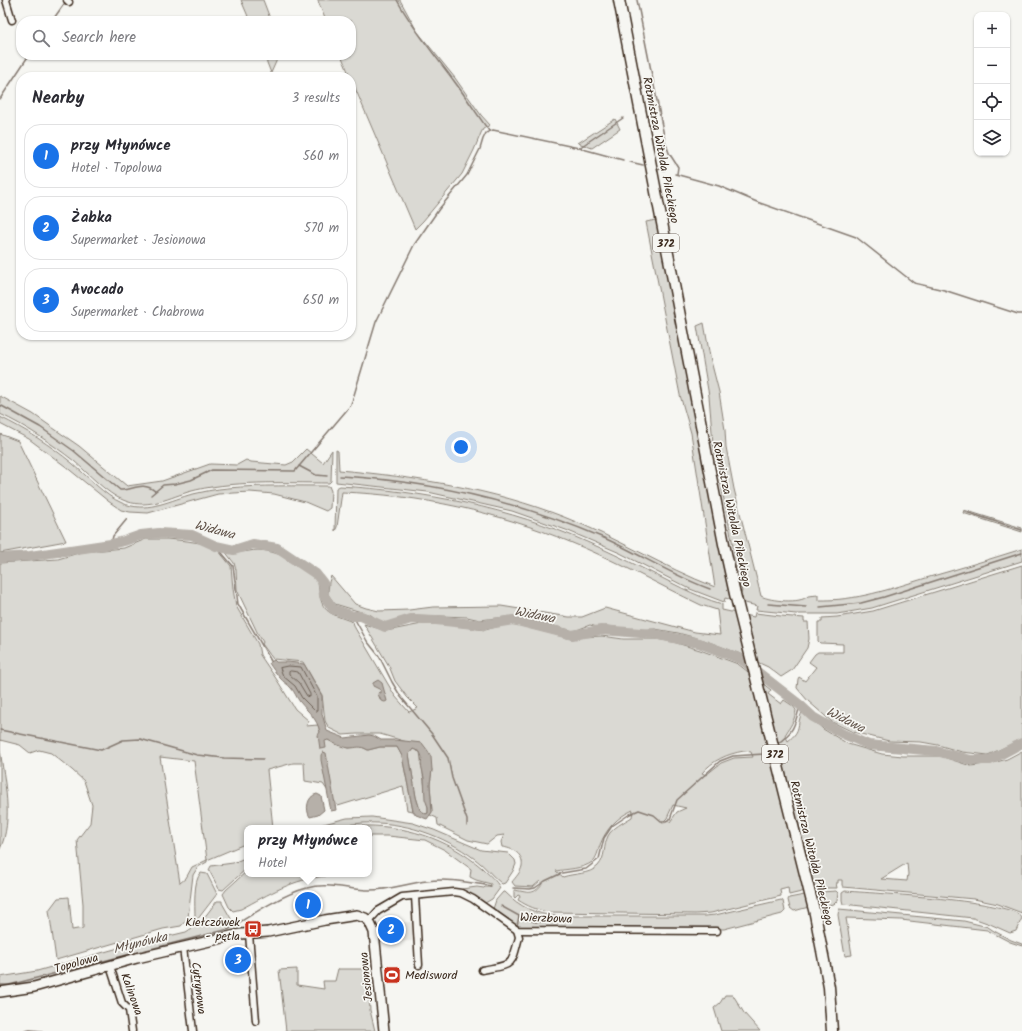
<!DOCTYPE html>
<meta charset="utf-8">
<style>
:root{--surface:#fff;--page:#f2f2f3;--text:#2b2b33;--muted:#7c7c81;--line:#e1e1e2;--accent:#1a73e8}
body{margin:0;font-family:Kalam,sans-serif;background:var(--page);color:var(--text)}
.controls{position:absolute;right:12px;top:12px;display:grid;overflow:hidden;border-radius:8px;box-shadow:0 1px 3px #0004}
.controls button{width:36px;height:36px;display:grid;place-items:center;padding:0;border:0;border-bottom:1px solid var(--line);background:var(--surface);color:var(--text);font:20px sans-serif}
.you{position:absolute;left:461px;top:447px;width:14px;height:14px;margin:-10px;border:3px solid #fff;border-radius:50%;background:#1a73e8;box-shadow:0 0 0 6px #1a73e833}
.badge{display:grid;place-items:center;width:26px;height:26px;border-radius:50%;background:var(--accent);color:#fff;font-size:13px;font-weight:700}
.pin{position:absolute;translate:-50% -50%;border:2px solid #fff;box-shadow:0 1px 4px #0006}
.popup{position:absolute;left:244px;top:825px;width:128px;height:52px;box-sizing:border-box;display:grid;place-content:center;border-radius:8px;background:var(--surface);filter:drop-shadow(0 1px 3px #0005);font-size:13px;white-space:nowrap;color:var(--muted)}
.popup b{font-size:15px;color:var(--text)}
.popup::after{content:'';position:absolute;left:50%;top:100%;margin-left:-8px;border:8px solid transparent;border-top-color:var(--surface)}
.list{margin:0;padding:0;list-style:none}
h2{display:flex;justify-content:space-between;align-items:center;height:52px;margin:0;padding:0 16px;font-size:17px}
h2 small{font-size:13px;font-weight:400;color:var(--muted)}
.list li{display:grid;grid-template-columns:26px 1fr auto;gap:12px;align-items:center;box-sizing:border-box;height:64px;margin:0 8px 8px;padding:0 8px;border:1px solid var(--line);border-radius:16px}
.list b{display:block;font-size:15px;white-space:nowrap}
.list p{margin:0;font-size:13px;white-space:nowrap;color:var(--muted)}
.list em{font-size:13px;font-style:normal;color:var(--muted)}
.icon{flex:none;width:22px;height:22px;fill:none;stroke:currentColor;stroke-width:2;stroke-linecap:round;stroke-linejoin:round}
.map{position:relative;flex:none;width:1022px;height:1031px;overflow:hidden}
.search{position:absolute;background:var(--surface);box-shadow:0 1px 3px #0004;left:16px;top:16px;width:340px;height:44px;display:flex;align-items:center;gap:10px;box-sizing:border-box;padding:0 14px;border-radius:16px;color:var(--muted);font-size:15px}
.panel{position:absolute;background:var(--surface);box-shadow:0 1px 3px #0004;left:16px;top:72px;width:340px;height:268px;border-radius:16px}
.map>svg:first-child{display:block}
.built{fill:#e8e7e2}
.green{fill:#dad9d3;stroke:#8a8278;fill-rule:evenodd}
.water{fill:#b6b0a9;stroke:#857a71;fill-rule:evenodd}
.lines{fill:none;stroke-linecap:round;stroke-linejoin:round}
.shore{stroke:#6c6056;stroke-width:1}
.stream{stroke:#857a71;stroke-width:1.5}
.river{stroke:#b6b0a9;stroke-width:10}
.street-casing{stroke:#3b2a1e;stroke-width:9}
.secondary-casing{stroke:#3b2a1e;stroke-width:12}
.primary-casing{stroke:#3b2a1e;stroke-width:13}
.street{stroke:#f6f6f2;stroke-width:6}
.secondary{stroke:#f6f6f2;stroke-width:9}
.primary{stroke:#f6f6f2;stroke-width:10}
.labels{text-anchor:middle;stroke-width:3.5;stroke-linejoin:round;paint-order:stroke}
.shield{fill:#f6f6f2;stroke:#73675e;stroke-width:1}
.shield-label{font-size:11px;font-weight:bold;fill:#3b2a1e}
.street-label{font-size:12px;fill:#3b2a1e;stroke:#f6f6f2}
.poi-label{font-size:12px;fill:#3b2a1e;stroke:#f6f6f2;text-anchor:end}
.water-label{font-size:13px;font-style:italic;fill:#605248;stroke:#f6f6f2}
</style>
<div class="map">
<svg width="1022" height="1031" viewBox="0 0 1022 1031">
<rect width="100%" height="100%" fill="#f6f6f2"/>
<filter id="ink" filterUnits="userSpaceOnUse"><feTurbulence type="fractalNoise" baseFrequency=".025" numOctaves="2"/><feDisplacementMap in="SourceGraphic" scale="8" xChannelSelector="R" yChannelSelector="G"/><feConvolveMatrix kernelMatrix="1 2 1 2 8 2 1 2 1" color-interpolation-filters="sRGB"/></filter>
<g filter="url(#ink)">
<polygon class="built" points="414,922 415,941 380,942 387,928 387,923"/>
<g class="green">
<polygon points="241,0 263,0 271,21 250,21"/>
<polygon points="318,0 400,0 417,31 455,78 481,115 490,125 483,129 481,133 474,150 462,174 423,221 415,229 341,55 351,55 351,21 326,21 318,1"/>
<polygon points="264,55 279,55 271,73"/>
<polygon points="615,119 620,129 592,148 578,143"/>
<path d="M656,220L730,595L742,592L713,444L709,396L697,326L704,323L710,357L719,392L725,430L726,447L734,489L761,596C770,601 801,604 808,596L818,595V600C856,601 890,589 926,578C958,569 990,559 1022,549V561L872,608L837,614H796L756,610L757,606L725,598L724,602L690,589L620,553L592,541L566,530L512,511L428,492L336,482V450L338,451L339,470C416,477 493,489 564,517C616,537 663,567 715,587L691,433L680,395L646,222Z"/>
<path d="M0,396L33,414L79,446L127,486L162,481L210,464L237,465L246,460L251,462L286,465L293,462L306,449L323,463L332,450L331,481L329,483C284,483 231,480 188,492C166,499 146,510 123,500C107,494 88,473 74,461C51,443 26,426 0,414Z"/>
<path d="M0,417C25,429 50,445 72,463C86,475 105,496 122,503C146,513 166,502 189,495C202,492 215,489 228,488C261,485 296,486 329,486L331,491L330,508L326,511L305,502L274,494L250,492L218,494L148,513L130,512L121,510L108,501L65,466L29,439L0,424Z"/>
<polygon points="0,434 18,441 66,541 0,553"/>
<path d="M340,486C424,491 510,508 587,542C606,550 624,559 642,568C669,581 694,596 722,604V610L754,617L755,613L781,616L804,618V622H808L809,639L807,648L792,670L781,677L768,667L738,653L704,640L678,633L655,629L632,630L607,626L597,627L590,625L574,631L514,616L480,620L467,617L414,615L386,623L379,621L371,615L335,604L328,594L329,582L331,576L355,604L366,608L379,611L409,610L433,607L501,606L569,617H582L605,608L695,632L720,635L717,610L701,605C657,584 615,560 570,542C498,512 420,495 342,492L337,527L335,531L336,488Z"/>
<polygon points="964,510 1022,528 1022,532 963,513"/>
<path d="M146,539H167L187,541L200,543L218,550L231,566L233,589L236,606L258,644L260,655L277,680L295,709L309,721L306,726L318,725L320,732L328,740L349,748L360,746L368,750L380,747H397L402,756L413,811L407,810L403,786L338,806L323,784L305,781L304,763H293L267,770L273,828H247V843L207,860V862L198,867L193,875L188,918L181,926L163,929L56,960L49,910L58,898L69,897L72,930L83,928V904L77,840L90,823L92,805L84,781L72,770L51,753L39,750L30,753L20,745L0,740V749V563L58,559L82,552L124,548ZM160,757L194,761L207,860L192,867L186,878L180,883Z"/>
<path d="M224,550C229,551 235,553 240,552C246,552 252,550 258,550C282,551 302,566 318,582C321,613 326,612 353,622L355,628L395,696L409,712L418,708L407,697L395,681L389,666L364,624L386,631L422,624H443L485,630L507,624L517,625L572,639L583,637L602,636L623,639H656L673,642L700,650L738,664L771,690L768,694L781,704L784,700L793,706L796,710C795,720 790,727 785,735L788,741C802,730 796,726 802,712L809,716L823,729L848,744L882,754L903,756H940L971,766L993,763L1007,759L1022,751V913L998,904L974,899L843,887L842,885V880H838V883H836L837,888H818L789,895L788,887L780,889L781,896L711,913L695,914L548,912C537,910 527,906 518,900L520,896L518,895L515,898L514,897V890C528,892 533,896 542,884L540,881L533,887L515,886L512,882C515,878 521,872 522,866C524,854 512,848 502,847L501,842L504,835L497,836L487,844L468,840L438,825L437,818L430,815L432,812L430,784L432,770L422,744L407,742L380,734H357L343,735L329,728L325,721L322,695L303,662L273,659L262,644L263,642L258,634L237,590L236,570L234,563ZM744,751L751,752L753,757L734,758L721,763L706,775L702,773C713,760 727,754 744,751ZM673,805L686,808L677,812L670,822L662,823L667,818ZM633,810L632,817C624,822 612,828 608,836C603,846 606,857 598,866C589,875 574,873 563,877L556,871C567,869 583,869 592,862C597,858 598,851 600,845C606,829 617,817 633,810ZM907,863L908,874L907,881L881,879Z"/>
<polygon points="1022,565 1022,739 988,755 962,752 938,745 921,742 889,741 853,732 832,722 808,701 797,688 798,679 799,677 805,681 816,667 809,662 815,654 818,652 843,652 843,644 820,643 818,641 818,622 822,622 822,618 837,617 873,611"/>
<path d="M0,749C4,780 14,820 0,849Z"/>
<polygon points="413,749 420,752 427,803 428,807 428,813 426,814 420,810 416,797 409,754"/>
<path d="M372,817L413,823L434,830L481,850L508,853L515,860L516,864L513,871L505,883L502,884C492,876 485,866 475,859C443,835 403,821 363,823C350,824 338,827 326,828C320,828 314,828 308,828L347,818Z"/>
<path d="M357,826C403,824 447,838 482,868C488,874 497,881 500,888L492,899L485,903L462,889L477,887L484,888L485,887H490L491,884L476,880L470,877L471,869L445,850L425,840L388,836H369V828H340Z"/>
<polygon points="247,857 247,868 223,890 219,889 210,872 209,870 211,866 233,863"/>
<path d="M247,871V874H326V876C293,879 269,894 241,909L233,911L229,907L223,894L226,890Z"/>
<path d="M201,873L207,874L217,894L197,920L195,917C195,906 193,880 201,873Z"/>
<polygon points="836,891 838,893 837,901 834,904 805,908 794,911 790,908 788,900 789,898 820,892"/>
<path d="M845,891C869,893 1016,900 1022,918L1016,931L1010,933L990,924L973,918L843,904L842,900V893Z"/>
<path d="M503,892H505C520,907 535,914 556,916H705L715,915L781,900L783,901L785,911L782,914L724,929L521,927L515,925L493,909L496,900Z"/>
<polygon points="217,901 222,901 222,903 237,929 237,932 43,982 0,990 0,977 37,971 122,947 186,932 200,923"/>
<polygon points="839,909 964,921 988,927 994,931 1011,940 1022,944 1022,946 1010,942 987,930 901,920 846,918 852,955 845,956 838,915"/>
<polygon points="297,969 297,985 324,989 323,981 335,981 338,969 367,969 370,1010 375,1031 286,1031 279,970"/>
<polygon points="725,995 733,995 744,1013 760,1031 721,1031 714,1008 720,1003"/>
</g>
<g class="water">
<path d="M274,660L276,662H288L304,664L322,696V714L327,731L345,738L369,735L374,736L381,740H395L422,743L428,751L431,757L432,770L430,784L432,812L427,819L416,815L413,811L402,756L397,747H380L368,750C359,745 358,748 349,748C342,747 334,744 328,740L325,741L326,748L320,749L318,735L320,732C317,718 308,712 300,702C296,697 295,692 291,688C288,684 283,682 280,678C276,673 272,668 269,663ZM413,749L420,752L422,757L421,764L424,778L425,799L428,807V813L426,814L420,810L416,797L409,754Z"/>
<polygon points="378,680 382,683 387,701 385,702 381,701 378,694 379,692 381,693 381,690 373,686 373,683"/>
<polygon points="323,752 326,753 336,810 331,811 321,760 321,755"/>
<path d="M317,794L321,796L324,810L318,815L310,817C305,810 307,796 317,794Z"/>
</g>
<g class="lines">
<g class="shore">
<polygon points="288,666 301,667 317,697 317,711 315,711 302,698 295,686 283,676 280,668"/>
<polygon points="291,671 298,672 310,694 310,697 307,696 299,683 289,674 289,672"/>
</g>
<g class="stream">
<path d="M397,0C413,29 434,54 454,81C466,97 477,114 489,131"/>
<polyline points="637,0 665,141 669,153 678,167 677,174"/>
<polyline points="52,21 64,4"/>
<polyline points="0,99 29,55"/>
<polyline points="579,148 623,118"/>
<polyline points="630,162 643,165"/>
<polyline points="658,169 664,170"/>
<polyline points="675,174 719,186 757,202 856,237 914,283 944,290 1018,314 1022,314"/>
<path d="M0,405L40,427L74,451L120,490C134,490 142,481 155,491"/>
<polyline points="299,466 316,475 327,476"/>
<path d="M340,476C431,481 520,502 604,538C640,554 673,576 710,589"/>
<polyline points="151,495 163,485 175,484 191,480 212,470 295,471 351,405 376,322 414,245 439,209 467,175 480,149 483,139 486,133 493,130 579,148 623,160"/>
<polyline points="966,512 1022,530"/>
<polyline points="111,544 113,536 127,519"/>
<polyline points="216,546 233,566 238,604 271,661"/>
<polyline points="768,604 806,607"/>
<polyline points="820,607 861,603 884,597 1022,553"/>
<polyline points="353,616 367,641 379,656 392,682 401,697 432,734 448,758 452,778 467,820 467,826"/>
<polyline points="0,730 101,750 123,740 140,739 197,755 224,758 263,759"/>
<path d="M777,744C794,732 795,725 800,705"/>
<polyline points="513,888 530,889 535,888 545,881 562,873 586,869 599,859 604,838 612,826 630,814 639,810 654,815 661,821 666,821 670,819 677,800 720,761 733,756 764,754 770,749"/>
<polyline points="501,906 519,916"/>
<polyline points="517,926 519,916 535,922 551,922"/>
<path d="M0,985H9L229,929C251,915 283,894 307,888C327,882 350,890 370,890C390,890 408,883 427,881C449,878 470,883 491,886"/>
<polyline points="25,1031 30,1030 42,1031"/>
</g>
<polyline class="river" points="0,558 30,556 111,544 124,541 141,535 159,533 192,535 216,546 234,550 253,544 277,548 316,574 323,583 324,596 333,609 353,616 361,616 385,627 411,619 436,620 483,625 513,620 572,635 601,630 654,634 699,643 741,659 800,705 813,717 843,734 869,745 936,751 971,760 990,760 1022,743"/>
<defs>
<g id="street">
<polyline points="6,0 12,20"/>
<polyline points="67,0 69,2"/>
<polyline points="415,896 419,965"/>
<polyline points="369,921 378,911 402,897 454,892 461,893 473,899 517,930 717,931"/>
<polyline points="249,934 256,1021"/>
<polyline points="183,947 193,1031"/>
<polyline points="110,966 122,1003 129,1010 132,1031"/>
<path d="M482,970C513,964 511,968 519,937L517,930"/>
</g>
<polyline id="secondary" points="0,992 34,987 137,958 227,937 241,934 268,932 325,920 357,915 365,918 369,921 374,932 384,1031"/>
<polyline id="primary" points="619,0 724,544 735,594 815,914 829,987 832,1031"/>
</defs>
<use href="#street" class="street-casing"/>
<use href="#secondary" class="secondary-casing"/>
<use href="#primary" class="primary-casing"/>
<use href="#street" class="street"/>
<use href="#secondary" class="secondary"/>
<use href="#primary" class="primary"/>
</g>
</g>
<defs>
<symbol id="bus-square" viewBox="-11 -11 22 22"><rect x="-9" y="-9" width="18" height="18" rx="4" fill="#c8321e" stroke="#f6f6f2"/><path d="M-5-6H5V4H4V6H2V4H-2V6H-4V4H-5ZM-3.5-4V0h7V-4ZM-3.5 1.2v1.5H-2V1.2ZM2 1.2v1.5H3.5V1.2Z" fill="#fff"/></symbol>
<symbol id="stadium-square" viewBox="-11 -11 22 22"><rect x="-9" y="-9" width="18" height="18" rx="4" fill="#c8321e" stroke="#f6f6f2"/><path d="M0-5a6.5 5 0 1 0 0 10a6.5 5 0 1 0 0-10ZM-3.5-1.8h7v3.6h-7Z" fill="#fff"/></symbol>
</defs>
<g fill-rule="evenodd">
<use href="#bus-square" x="243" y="919" width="20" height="20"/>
<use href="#stadium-square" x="382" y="965" width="20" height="20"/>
</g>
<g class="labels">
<g class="shield">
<rect x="653" y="234" width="26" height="18" rx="3"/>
<rect x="762" y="745" width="26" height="18" rx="3"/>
</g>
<g class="shield-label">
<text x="666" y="247">372</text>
<text x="775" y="758">372</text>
</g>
<g class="street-label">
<text transform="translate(661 150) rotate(79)" y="4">Rotmistrza Witolda Pileckiego</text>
<text transform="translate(732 514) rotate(78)" y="4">Rotmistrza Witolda Pileckiego</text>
<text transform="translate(812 853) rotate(76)" y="4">Rotmistrza Witolda Pileckiego</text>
<text transform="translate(546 918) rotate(2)" y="4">Wierzbowa</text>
<text transform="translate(76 963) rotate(-16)" y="4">Topolowa</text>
<text transform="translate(366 977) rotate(-96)" y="4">Jesionowa</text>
<text transform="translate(199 988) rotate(83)" y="4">Cytrynowa</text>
<text transform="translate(132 994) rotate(70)" y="4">Kalinowa</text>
</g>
<g class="poi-label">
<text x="240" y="926">Kiełczówek<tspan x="240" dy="14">- pętla</tspan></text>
<text x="405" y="979" text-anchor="start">Medisword</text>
</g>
<g class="water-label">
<text transform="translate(215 529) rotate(15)" y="5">Widawa</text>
<text transform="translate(535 614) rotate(11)" y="5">Widawa</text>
<text transform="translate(846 719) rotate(27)" y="5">Widawa</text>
<text transform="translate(140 942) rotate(-14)" y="5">Młynówka</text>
</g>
</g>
</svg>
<div class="controls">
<button>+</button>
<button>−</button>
<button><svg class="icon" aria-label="locate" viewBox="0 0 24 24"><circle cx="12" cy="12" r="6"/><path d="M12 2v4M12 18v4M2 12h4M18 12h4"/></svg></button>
<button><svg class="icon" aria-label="layers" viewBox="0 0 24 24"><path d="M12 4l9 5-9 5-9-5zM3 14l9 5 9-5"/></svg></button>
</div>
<div class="you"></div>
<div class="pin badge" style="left:308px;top:905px">1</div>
<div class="popup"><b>przy Młynówce</b>Hotel</div>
<div class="pin badge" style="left:391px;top:930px">2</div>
<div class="pin badge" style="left:238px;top:960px">3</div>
<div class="search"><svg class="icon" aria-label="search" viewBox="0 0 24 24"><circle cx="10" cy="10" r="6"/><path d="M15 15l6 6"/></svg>Search here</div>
<section class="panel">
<h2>Nearby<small>3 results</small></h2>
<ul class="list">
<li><span class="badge">1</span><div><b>przy Młynówce</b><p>Hotel · Topolowa</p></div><em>560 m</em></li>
<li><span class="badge">2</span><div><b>Żabka</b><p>Supermarket · Jesionowa</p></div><em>570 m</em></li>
<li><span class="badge">3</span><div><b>Avocado</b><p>Supermarket · Chabrowa</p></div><em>650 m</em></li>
</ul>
</section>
</div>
